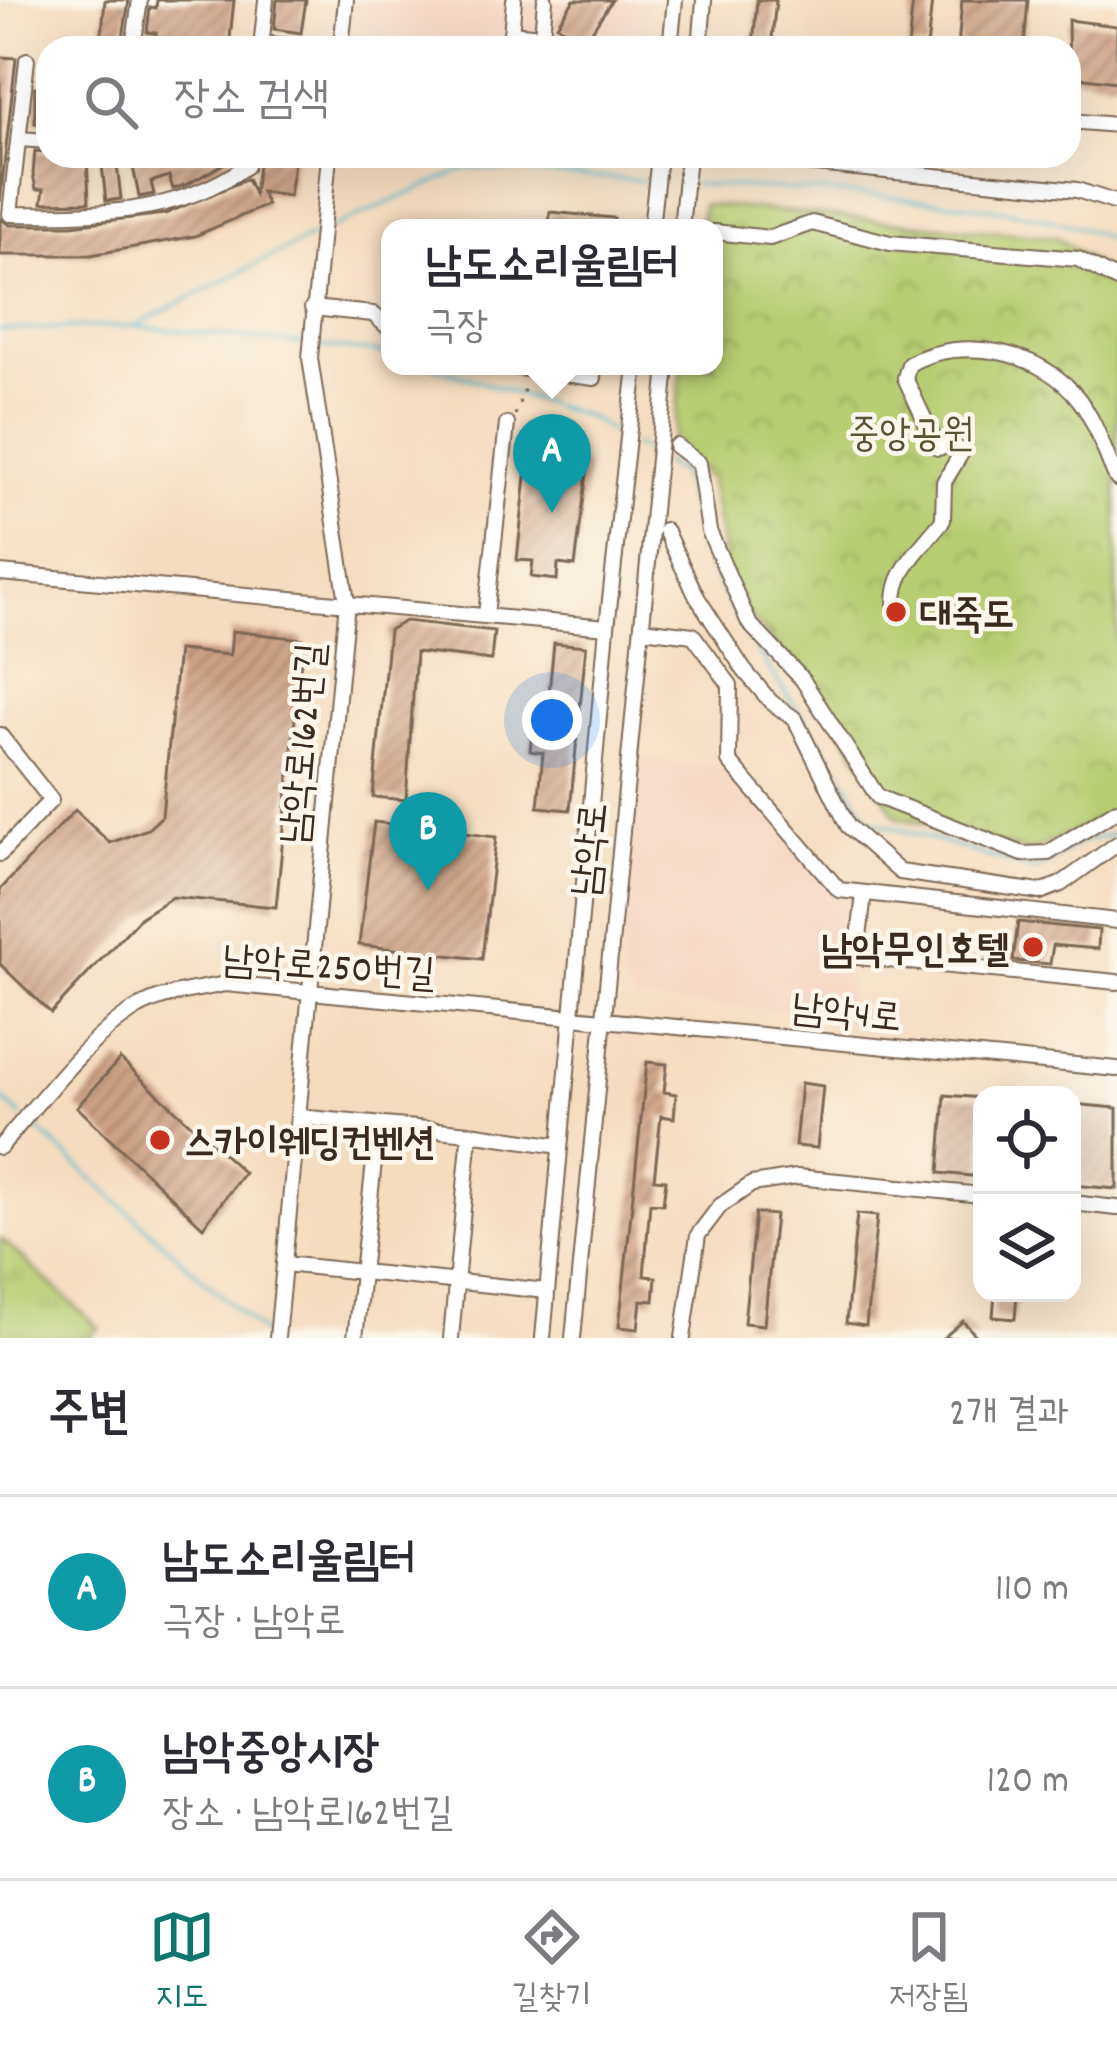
<!DOCTYPE html>
<html lang="ko">
<meta charset="utf-8">
<style>
:root{--surface:#fff;--page:#f2f2f3;--text:#2b2b33;--muted:#7c7c81;--line:#e1e1e2;--accent:#0f766e}
body{margin:0;font-family:Dekko,"Poor Story",sans-serif;background:var(--page);color:var(--text)}
.controls{position:absolute;right:36px;bottom:36px;display:grid;overflow:hidden;border-radius:24px;box-shadow:0 12px 48px #0002}
.controls button{width:108px;height:108px;display:grid;place-items:center;padding:0;border:0;border-bottom:3px solid var(--line);background:var(--surface);color:var(--text);font:60px sans-serif}
.you{position:absolute;left:552px;top:720px;width:42px;height:42px;margin:-30px;border:9px solid #fff;border-radius:50%;background:#1a73e8;box-shadow:0 0 0 18px #1a73e833}
.badge{display:grid;place-items:center;width:78px;height:78px;border-radius:50%;background:var(--accent);color:#fff;font-size:39px;font-weight:700}
.pin{position:absolute;translate:-50% -99px;filter:drop-shadow(0 3px 6px #0008)}
.pin::after{content:'';position:absolute;top:63px;width:42px;height:36px;background:inherit;clip-path:polygon(0 0,100% 0,50% 100%)}
.popup{position:absolute;left:381px;top:219px;width:342px;height:156px;box-sizing:border-box;display:grid;place-content:center;border-radius:24px;background:var(--surface);filter:drop-shadow(0 3px 9px #0005);font-size:39px;white-space:nowrap;color:var(--muted)}
.popup b{font-size:45px;color:var(--text)}
.popup::after{content:'';position:absolute;left:50%;top:100%;margin-left:-24px;border:24px solid transparent;border-top-color:var(--surface)}
.list{margin:0;padding:0;list-style:none}
h2{display:flex;justify-content:space-between;align-items:center;height:156px;margin:0;padding:0 48px;font-size:51px}
h2 small{font-size:39px;font-weight:400;color:var(--muted)}
.list li{display:grid;grid-template-columns:78px 1fr auto;gap:36px;align-items:center;box-sizing:border-box;height:192px;padding:0 48px;border-top:3px solid var(--line)}
.list b{display:block;font-size:45px;white-space:nowrap}
.list p{margin:0;font-size:39px;white-space:nowrap;color:var(--muted)}
.list em{font-size:39px;font-style:normal;color:var(--muted)}
.icon{flex:none;width:66px;height:66px;fill:none;stroke:currentColor;stroke-width:2;stroke-linecap:round;stroke-linejoin:round}
.map{position:relative;flex:none;width:1117px;height:1338px;overflow:hidden}
.search{position:absolute;background:var(--surface);box-shadow:0 12px 48px #0002;left:36px;right:36px;top:36px;height:132px;display:flex;align-items:center;gap:30px;box-sizing:border-box;padding:0 42px;border-radius:36px;color:var(--muted);font-size:45px}
.sheet{height:540px;background:var(--surface)}
nav{display:flex;justify-content:space-around;align-items:center;box-sizing:border-box;height:168px;border-top:3px solid var(--line);background:var(--surface);font-size:33px;color:var(--muted)}
nav a{display:grid;justify-items:center;gap:6px}
nav .on{color:var(--accent)}
.map>svg:first-child{display:block}
.built{fill:#f4d3c0}
.grass{fill:url(#grass-tufts);stroke:#797c48;stroke-width:3}
.park{fill:url(#park-crowns);stroke:#797c48;stroke-width:3}
.lines{fill:none;stroke-linecap:round;stroke-linejoin:round}
.stream{stroke:#53bad1;stroke-width:3}
.building{fill:url(#building-hatch)}
.minor-casing{stroke:#7c6856;stroke-width:18}
.path{stroke:#7c6856;stroke-width:3;stroke-dasharray:3 9;stroke-linecap:butt}
.minor{stroke:#fff;stroke-width:14}
.poi-dot{fill:#c8321e;stroke:#fbf7ec;stroke-width:4.5}
.labels{text-anchor:middle;stroke-width:9;stroke-linejoin:round;paint-order:stroke}
.park-label{font-size:39px;fill:#5a5333;stroke:#fbf7ec}
.poi-label{font-size:39px;font-weight:bold;fill:#3b2a1e;stroke:#fbf7ec;text-anchor:start}
.street-label{font-size:39px;fill:#3b2a1e;stroke:#fbf7ec}
</style>
<div class="map">
<svg width="1117" height="1338" viewBox="0 0 1117 1338">
<defs>
<pattern id="grass-tufts" width="24" height="20" patternUnits="userSpaceOnUse" patternTransform="scale(3)"><rect width="24" height="20" fill="#b7cd72"/><path d="M3 7l-1-3M5 7V3M7 7l1-3M15 17l-1-3M17 17v-4M19 17l1-3" fill="none" stroke="#9eb062"/></pattern>
<pattern id="park-crowns" width="20" height="18" patternUnits="userSpaceOnUse" patternTransform="scale(3)"><rect width="20" height="18" fill="#b7cd72"/><path d="M2 6a3 3 0 1 1 6 0M12 15a3 3 0 1 1 6 0" fill="none" stroke="#9eb062"/></pattern>
<pattern id="building-hatch" width="6" height="6" patternUnits="userSpaceOnUse" patternTransform="scale(3)"><rect width="6" height="6" fill="#cea182"/><path d="M-1 1l2-2M0 6l6-6M5 7l2-2" fill="none" stroke="#a8836a"/></pattern>
</defs>
<rect width="100%" height="100%" fill="#fbf7ec"/>
<filter id="ink" filterUnits="userSpaceOnUse"><feTurbulence type="fractalNoise" baseFrequency=".00833" numOctaves="2"/><feDisplacementMap in="SourceGraphic" scale="24" xChannelSelector="R" yChannelSelector="G"/><feConvolveMatrix kernelMatrix="1 2 1 2 8 2 1 2 1" color-interpolation-filters="sRGB"/></filter>
<filter id="wash" filterUnits="userSpaceOnUse"><feTurbulence type="fractalNoise" baseFrequency=".004" numOctaves="4" result="noise"/><feDisplacementMap in="SourceGraphic" scale="48" xChannelSelector="R" yChannelSelector="G"/><feGaussianBlur stdDeviation="2.7" result="paint"/><feColorMatrix in="noise" values="0 0 0 0 0 0 0 0 0 0 0 0 0 0 0 0 0 1.4 0 .05"/><feComposite in="paint" operator="in"/></filter>
<g filter="url(#wash)">
<rect width="100%" height="100%" fill="#f4dcbe"/>
<g class="built">
<polygon points="363,0 649,0 644,48 495,48 377,36 361,20"/>
<polygon points="640,759 727,769 851,909 847,1014 636,1001 620,980"/>
</g>
<polygon class="grass" points="0,1238 99,1328 89,1338 0,1338"/>
<polygon class="park" points="703,204 1056,237 1117,279 1117,811 1030,852 897,817 821,696 730,593 710,479 672,447 682,366 714,366 714,228 700,228"/>
<g class="lines">
<g class="stream">
<path d="M694,184C792,191 1042,197 1117,244"/>
<polyline points="329,229 467,168 648,181"/>
<polyline points="134,326 315,235"/>
<polyline points="0,330 134,326 303,344"/>
<polyline points="319,346 390,354"/>
<polyline points="432,366 588,417 620,437"/>
<polyline points="633,445 651,455"/>
<path d="M664,463L680,473C693,510 702,552 720,587C763,670 824,739 869,820L1037,871L1082,841L1117,834"/>
<polyline points="0,1097 22,1116"/>
<polyline points="30,1122 268,1338"/>
</g>
</g>
<g id="blocks">
<g class="building">
<polygon points="105,0 129,0 122,44 101,42"/>
<polygon points="157,0 234,0 229,48 154,48 156,33 147,32 150,7 156,8"/>
<polygon points="306,0 301,33 274,29 277,0"/>
<polygon points="574,0 612,0 584,43 557,25"/>
<polygon points="757,0 776,0 771,48 753,46"/>
<polygon points="913,0 932,0 927,48 908,48"/>
<polygon points="962,0 1028,0 1024,48 958,48"/>
<polygon points="1068,20 1117,26 1117,82 1069,76"/>
<polygon points="0,57 16,58 0,202"/>
<polygon points="35,87 48,88 48,123 35,123"/>
<polygon points="35,151 87,156 89,202 42,203 44,189 36,189 33,174"/>
<polygon points="101,156 116,156 121,199 106,201"/>
<polygon points="131,156 179,160 237,156 188,184 173,189 169,176 151,182 154,194 139,197"/>
<polygon points="271,156 295,156 289,196 261,192 267,205 195,236 91,255 0,255 0,219 10,225 72,225 165,214 247,179 254,194 259,158"/>
<polygon points="550,212 614,218 613,228 549,228"/>
<polygon points="549,443 573,446 571,463 588,465 575,566 558,564 557,580 531,577 533,561 517,560 528,458 547,460"/>
<polygon points="405,621 494,631 491,660 416,652 406,800 373,797 389,630"/>
<polygon points="232,631 303,639 276,907 172,897 141,917 51,1013 0,964 0,890 75,810 110,843 148,829 162,816 178,650 230,655"/>
<polygon points="554,643 586,646 570,810 538,807 543,753 530,751 535,701 548,703"/>
<polygon points="374,822 496,837 482,959 359,945"/>
<polygon points="1018,922 1099,930 1098,949 1053,945 1050,964 1013,961"/>
<polygon points="120,1059 244,1173 203,1227 77,1107"/>
<polygon points="647,1062 667,1064 664,1092 676,1094 674,1118 661,1116 654,1179 666,1180 663,1204 650,1203 644,1276 656,1277 654,1301 641,1300 638,1329 619,1327"/>
<polygon points="801,1083 823,1086 817,1148 795,1146"/>
<polygon points="945,1095 982,1098 982,1177 939,1173"/>
<polygon points="1072,1104 1117,1108 1117,1189 1072,1185"/>
<polygon points="755,1213 775,1215 764,1325 744,1323"/>
<polygon points="857,1214 877,1216 866,1326 846,1323"/>
<polygon points="995,1293 1017,1293 1015,1319 993,1317"/>
<polygon points="963,1321 978,1338 943,1338"/>
</g>
</g>
</g>
<g filter="url(#ink)">
<use href="#blocks" fill-opacity="0" stroke="#7c6856" stroke-width="3"/>
<g class="lines">
<defs>
<g id="minor">
<polyline points="511,33 542,36 545,0"/>
<polyline points="262,43 303,48"/>
<polyline points="133,48 140,0"/>
<polyline points="261,48 266,0"/>
<polyline points="341,48 346,0"/>
<polyline points="510,48 514,0"/>
<polyline points="670,48 675,0"/>
<polyline points="700,48 704,0"/>
<path d="M27,60L10,214C91,215 178,216 246,166L248,156"/>
<polyline points="1069,121 1117,125"/>
<polyline points="19,139 48,141"/>
<polyline points="735,156 1077,190 1117,203"/>
<polyline points="651,228 659,156"/>
<polyline points="681,228 688,156"/>
<polyline points="714,232 770,238 812,223 890,243 1078,259 1117,280"/>
<polyline points="312,308 373,314 390,329"/>
<polyline points="505,366 594,378"/>
<polyline points="676,446 699,463 709,531 749,623 802,679 878,797 1023,854 1048,853 1117,810"/>
<polyline points="665,530 697,597 744,670 771,702 795,719 848,826 900,872 1040,892 1061,884 1117,844"/>
<polyline points="0,573 607,627"/>
<path d="M896,612C889,573 921,549 943,520L944,482L962,452L953,445L938,448L905,378L909,364C962,334 1044,351 1080,401C1097,424 1105,454 1117,479"/>
<polyline points="486,615 507,424"/>
<polyline points="642,629 693,635 730,685 729,761 839,890 1117,921"/>
<polyline points="0,735 51,800 0,854"/>
<polyline points="864,893 857,957 1117,982"/>
<polyline points="298,1117 470,1133 451,1338"/>
<polyline points="470,1133 560,1146"/>
<path d="M0,1147C40,1102 83,1042 134,1010C162,993 195,990 226,984L1117,1069"/>
<polyline points="1072,1203 1117,1208"/>
<polyline points="284,1264 547,1291"/>
<polyline points="277,1338 347,602 310,358 329,156"/>
<polyline points="355,1338 378,1125"/>
<polyline points="543,1338 607,627 636,366"/>
<polyline points="573,1338 667,366"/>
<polyline points="683,1338 698,1235 720,1206 752,1184 797,1177 982,1195"/>
</g>
</defs>
<use href="#minor" class="minor-casing"/>
<polyline class="path" points="515,415 526,384"/>
<use href="#minor" class="minor"/>
</g>
</g>
<g class="poi-dot">
<circle cx="896" cy="612" r="12"/>
<circle cx="1033" cy="947" r="12"/>
<circle cx="160" cy="1140" r="12"/>
</g>
<g class="labels">
<g class="park-label">
<text x="911" y="445">중앙공원</text>
</g>
<g class="poi-label">
<text x="920" y="626">대죽도</text>
<text x="1009" y="961" text-anchor="end">남악무인호텔</text>
<text x="184" y="1154">스카이웨딩컨벤션</text>
</g>
<g class="street-label">
<text transform="translate(300 743) rotate(-85)" y="14">남악로162번길</text>
<text transform="translate(587 849) rotate(-84)" y="14">남악로</text>
<text transform="translate(329 964) rotate(4)" y="14">남악로250번길</text>
<text transform="translate(847 1010) rotate(6)" y="14">남악4로</text>
</g>
</g>
</svg>
<div class="controls">
<button><svg class="icon" aria-label="locate" viewBox="0 0 24 24"><circle cx="12" cy="12" r="6"/><path d="M12 2v4M12 18v4M2 12h4M18 12h4"/></svg></button>
<button><svg class="icon" aria-label="layers" viewBox="0 0 24 24"><path d="M12 4l9 5-9 5-9-5zM3 14l9 5 9-5"/></svg></button>
</div>
<div class="you"></div>
<div class="pin badge" style="left:552px;top:513px;background:#0f9aa8">A</div>
<div class="popup"><b>남도소리울림터</b>극장</div>
<div class="pin badge" style="left:428px;top:891px;background:#0f9aa8">B</div>
<div class="search"><svg class="icon" aria-label="search" viewBox="0 0 24 24"><circle cx="10" cy="10" r="6"/><path d="M15 15l6 6"/></svg>장소 검색</div>
</div>
<section class="sheet">
<h2>주변<small>2개 결과</small></h2>
<ul class="list">
<li><span class="badge" style="background:#0f9aa8">A</span><div><b>남도소리울림터</b><p>극장 · 남악로</p></div><em>110 m</em></li>
<li><span class="badge" style="background:#0f9aa8">B</span><div><b>남악중앙시장</b><p>장소 · 남악로162번길</p></div><em>120 m</em></li>
</ul>
</section>
<nav>
<a class="on"><svg class="icon" aria-label="map" viewBox="0 0 24 24"><path d="M3 6l6-2 6 2 6-2v14l-6 2-6-2-6 2zM9 4v14M15 6v14"/></svg>지도</a>
<a><svg class="icon" aria-label="directions" viewBox="0 0 24 24"><path d="M12 3l9 9-9 9-9-9zM9 14v-3h6M13 9l2 2-2 2"/></svg>길찾기</a>
<a><svg class="icon" aria-label="saved" viewBox="0 0 24 24"><path d="M7 4h10v16l-5-4-5 4z"/></svg>저장됨</a>
</nav>
